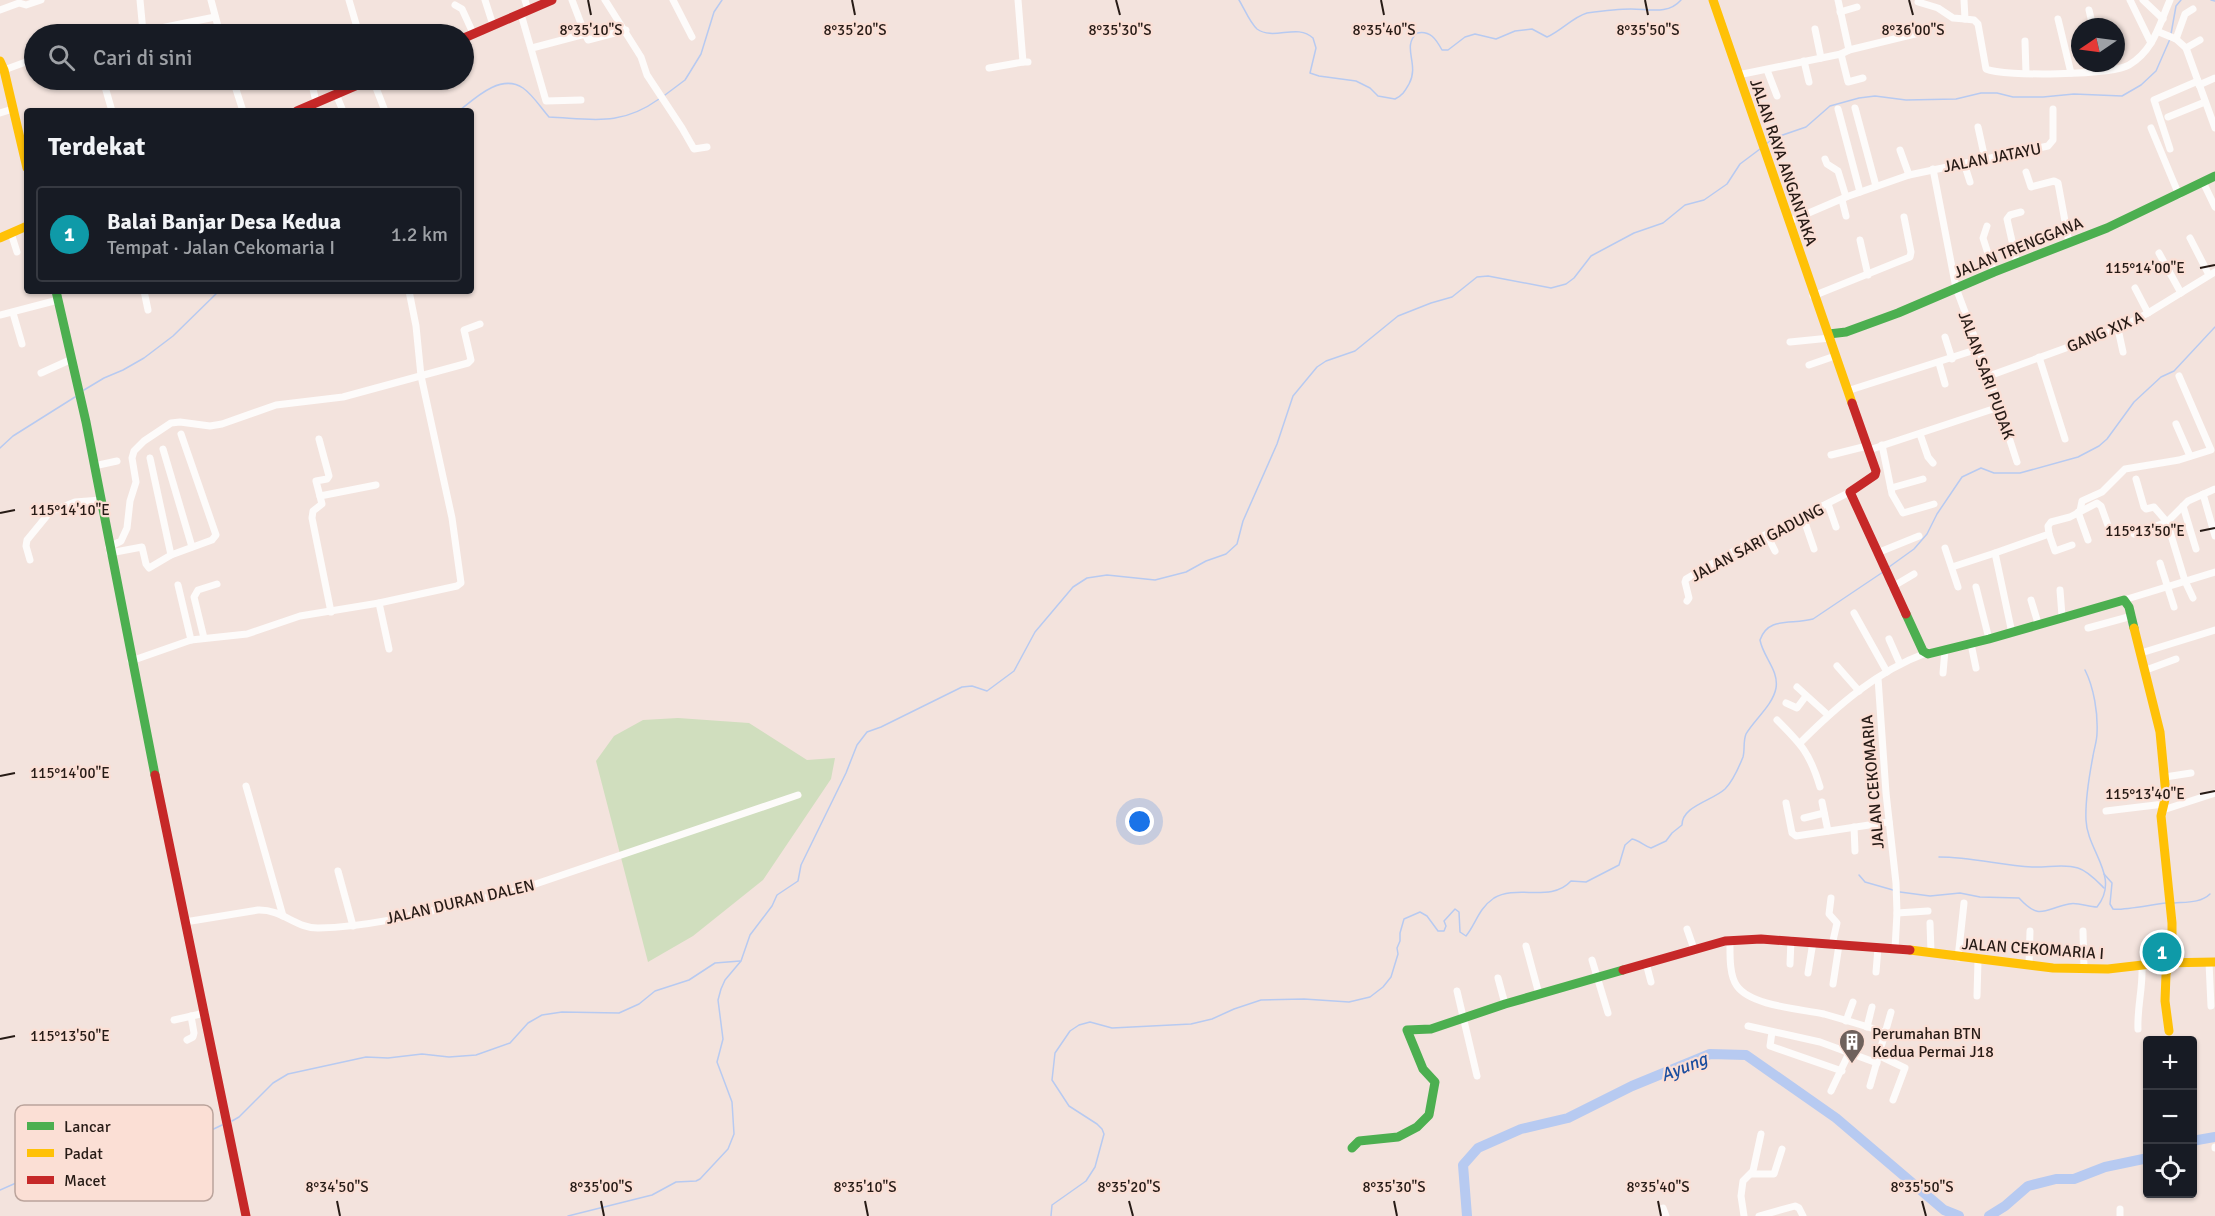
<!DOCTYPE html>
<html lang="id">
<meta charset="utf-8">
<style>
:root{--surface:#171b24;--page:#242831;--text:#f1f3f6;--muted:#9ea1a6;--line:#363941;--accent:#0b8043}
body{margin:0;font-family:Signika,sans-serif;background:var(--page);color:var(--text)}
.controls{position:absolute;right:18px;bottom:18px;display:grid;overflow:hidden;border-radius:6px;box-shadow:0 2px 4px #0004}
.controls button{width:54px;height:54px;display:grid;place-items:center;padding:0;border:0;border-bottom:2px solid var(--line);background:var(--surface);color:var(--text);font:30px sans-serif}
.compass{position:absolute;left:2071px;top:18px;width:54px;height:54px;border-radius:50%;background:var(--surface);box-shadow:0 2px 4px #0004;rotate:257deg}
.you{position:absolute;left:1140px;top:822px;width:21px;height:21px;margin:-15px;border:4px solid #fff;border-radius:50%;background:#1a73e8;box-shadow:0 0 0 9px #1a73e833}
.badge{display:grid;place-items:center;width:39px;height:39px;border-radius:50%;background:var(--accent);color:#fff;font-size:20px;font-weight:700}
.pin{position:absolute;translate:-50% -50%;border:3px solid #fff;box-shadow:0 2px 6px #0006}
.list{margin:0;padding:0;list-style:none}
h2{display:flex;justify-content:space-between;align-items:center;height:78px;margin:0;padding:0 24px;font-size:26px}
h2 small{font-size:20px;font-weight:400;color:var(--muted)}
.list li{display:grid;grid-template-columns:39px 1fr auto;gap:18px;align-items:center;box-sizing:border-box;height:96px;margin:0 12px 12px;padding:0 12px;border:2px solid var(--line);border-radius:6px}
.list b{display:block;font-size:22px;white-space:nowrap}
.list p{margin:0;font-size:20px;white-space:nowrap;color:var(--muted)}
.list em{font-size:20px;font-style:normal;color:var(--muted)}
.icon{flex:none;width:33px;height:33px;fill:none;stroke:currentColor;stroke-width:2;stroke-linecap:round;stroke-linejoin:round}
.map{position:relative;flex:none;width:2215px;height:1216px;overflow:hidden}
.search{position:absolute;background:var(--surface);box-shadow:0 2px 4px #0004;left:24px;top:24px;width:450px;height:66px;display:flex;align-items:center;gap:15px;box-sizing:border-box;padding:0 21px;border-radius:33px;color:var(--muted);font-size:22px}
.panel{position:absolute;background:var(--surface);box-shadow:0 2px 4px #0004;left:24px;top:108px;width:450px;height:186px;border-radius:6px}
.map>svg:first-child{display:block}
.green{fill:#d0debe}
.lines{fill:none;stroke-linecap:round;stroke-linejoin:round}
.stream{stroke:#b7caf1;stroke-width:1.5}
.river{stroke:#b7caf1;stroke-width:10}
.street{stroke:#fdfbfa;stroke-width:7}
.fast{stroke:#4caf50;stroke-width:9}
.slow{stroke:#ffc107;stroke-width:9}
.jam{stroke:#c62828;stroke-width:9}
.ticks{fill:none;stroke:#271b16;stroke-width:2}
.labels{text-anchor:middle;stroke-width:4.5;stroke-linejoin:round;paint-order:stroke}
.street-label{font-size:16px;fill:#271b16;stroke:#fbdfd5}
.poi-label{font-size:16px;fill:#271b16;stroke:#fbdfd5;text-anchor:start}
.water-label{font-size:18px;font-style:italic;fill:#1c4e9f;stroke:#fbdfd5}
.key{fill:#fbdfd5;stroke:#bba49c;stroke-width:1.5}
.key-label{font-size:16px;fill:#271b16}
.ticks-label{font-size:15px;text-anchor:middle;fill:#271b16;stroke:#fbdfd5;stroke-width:4.5;stroke-linejoin:round;paint-order:stroke}
</style>
<div class="map">
<svg width="2215" height="1216" viewBox="0 0 2215 1216">
<rect width="100%" height="100%" fill="#f3e3dd"/>
<polygon class="green" points="678,718 749,723 807,760 835,758 831,779 763,880 693,936 648,962 596,761 614,736 643,720"/>
<g class="lines">
<g class="stream">
<path d="M1239,0C1244,8 1250,23 1257,29C1274,41 1297,23 1313,38L1316,48L1310,73L1319,76L1356,81L1370,88L1378,96L1395,99C1403,95 1405,91 1409,84C1420,64 1401,47 1417,33C1430,30 1436,39 1442,50H1448L1465,37L1475,34L1496,39L1515,31L1532,29L1547,37C1561,31 1573,17 1587,13C1602,11 1617,9 1631,9C1649,9 1668,15 1681,0"/>
<polyline points="2211,0 2215,1"/>
<polyline points="2171,34 2176,6 2181,0"/>
<polyline points="665,95 685,80 690,72 701,54 714,12 722,0"/>
<path d="M459,111C475,98 501,73 523,88C533,95 541,108 549,117C592,119 620,127 659,99"/>
<polyline points="1766,144 1774,138 1806,127 1830,106 1859,98 1875,96 1906,100 1956,99 1981,93 1997,93 2013,97 2043,97 2074,94 2122,96 2141,85 2156,71 2170,39"/>
<polyline points="84,390 104,378 123,370 144,358 173,336 219,291"/>
<polyline points="0,448 13,436 75,397"/>
<polyline points="1889,567 1914,549 1927,534 1937,514 1962,477 1981,468 1994,473 2020,473 2078,457 2099,446 2107,439 2134,402 2161,377 2174,371 2215,327"/>
<path d="M1939,857C1971,857 2000,865 2032,867C2047,868 2063,863 2078,868C2088,871 2097,881 2104,888"/>
<path d="M2104,874L2112,883L2110,904L2113,909C2119,911 2155,904 2166,903"/>
<polyline points="1859,875 1865,882 1893,890"/>
<path d="M1900,892L1930,896L1960,893L1980,897L2019,898C2040,921 2044,909 2069,904C2078,902 2088,907 2097,907C2121,877 2087,851 2086,820C2085,799 2089,777 2093,756C2094,749 2097,741 2097,733C2098,713 2094,688 2085,670"/>
<path d="M2174,903C2186,902 2201,903 2210,894"/>
<polyline points="232,1121 239,1117 273,1083 288,1074 366,1057 388,1058 422,1054 449,1057 476,1055 510,1043 528,1023 542,1015 562,1012 619,1013 639,1004 655,991 689,980 715,963 740,961"/>
<polyline points="0,1190 25,1179 54,1175 82,1177 103,1173 129,1155 199,1136 222,1125"/>
<polyline points="568,1216 652,1195 676,1182 696,1181 700,1179 728,1149 734,1134 732,1102 717,1062 723,1039 718,1000 721,989 725,980 741,961 750,935 772,906 777,895 798,881 801,865 846,773 857,745 867,732 881,727 962,687 972,686 987,691 1014,671 1035,632 1073,587 1087,578 1107,575 1155,580 1186,572 1206,561 1226,554 1237,544 1243,521 1277,444 1293,396 1317,367 1326,361 1355,351 1398,316 1431,303 1452,297 1477,277 1488,276 1551,288 1566,284 1574,278 1591,256 1634,233 1663,223 1685,205 1704,200 1727,184 1740,164 1760,149"/>
<path d="M1051,1216L1052,1205L1086,1181L1095,1167L1104,1134L1102,1129L1097,1124L1069,1106L1052,1080L1055,1053L1070,1031L1079,1025L1090,1022L1112,1028L1191,1024L1212,1019L1234,1009L1261,1000L1304,999L1349,1002L1370,997L1383,987L1391,977L1398,954L1397,948L1400,941V933L1404,919L1420,912L1427,916L1438,931H1444L1446,926L1444,921L1455,909L1459,912L1460,932L1466,936C1476,924 1478,909 1494,898C1517,884 1551,903 1571,881L1586,882L1619,865L1625,845L1632,839C1639,840 1644,846 1651,848L1666,841L1672,833L1682,825C1682,806 1712,801 1725,789C1733,781 1739,767 1743,757C1745,750 1743,741 1746,734C1754,720 1773,705 1776,688C1779,670 1763,657 1760,640C1768,616 1792,625 1813,619L1883,572"/>
</g>
<g class="river">
<polyline points="2192,1141 2215,1137"/>
<polyline points="1467,1216 1463,1165 1478,1148 1521,1129 1568,1118 1632,1086 1710,1054 1746,1055 1836,1118 1944,1210 1959,1216"/>
<polyline points="1989,1216 2005,1206 2028,1186 2056,1179 2074,1179 2105,1167 2148,1158"/>
</g>
<g class="street">
<polyline points="140,0 143,32"/>
<polyline points="211,0 220,34"/>
<polyline points="349,0 359,34"/>
<polyline points="485,0 493,25"/>
<polyline points="525,0 528,10"/>
<polyline points="605,0 641,57 647,75 682,128 694,149 707,147"/>
<polyline points="673,0 692,37"/>
<polyline points="1018,0 1023,62 1028,62"/>
<polyline points="1838,0 1849,50"/>
<path d="M1964,0L1965,19L1974,20L1978,24L1986,69C2004,77 2113,75 2129,65C2154,50 2159,25 2170,0"/>
<polyline points="2130,0 2151,43"/>
<polyline points="2143,0 2163,19"/>
<polyline points="1918,2 1938,8 1953,18 1965,19"/>
<polyline points="455,5 462,9 473,33"/>
<polyline points="0,10 19,3 26,5 41,0"/>
<polyline points="2089,10 2093,27"/>
<polyline points="1840,12 1857,7"/>
<polyline points="521,14 546,101 581,100"/>
<polyline points="2058,19 2071,73"/>
<polyline points="1815,29 1821,58"/>
<polyline points="2159,32 2176,39 2186,48 2215,128"/>
<polyline points="131,34 215,17"/>
<polyline points="585,34 588,40 626,30"/>
<polyline points="2176,39 2185,14 2193,9"/>
<polyline points="2025,41 2026,73"/>
<polyline points="532,48 585,34 572,0"/>
<polyline points="2186,48 2200,40"/>
<polyline points="1841,54 1848,82 1863,78"/>
<polyline points="1804,61 1809,82"/>
<polyline points="989,68 1023,62"/>
<polyline points="4,70 34,59"/>
<polyline points="1767,70 1777,96"/>
<polyline points="1738,75 1841,54 1849,50 1919,33"/>
<polyline points="103,80 112,111"/>
<polyline points="177,80 178,84"/>
<polyline points="233,80 243,111"/>
<polyline points="311,80 316,102"/>
<polyline points="373,80 385,111"/>
<polyline points="2199,85 2215,78"/>
<polyline points="336,94 343,111"/>
<polyline points="1855,108 1876,186"/>
<polyline points="1838,109 1860,192"/>
<polyline points="0,113 13,109"/>
<polyline points="2168,117 2205,102"/>
<polyline points="1978,127 1985,159"/>
<polyline points="2151,128 2179,195"/>
<polyline points="2170,149 2154,100 2198,81"/>
<polyline points="1900,150 1909,175"/>
<polyline points="1825,159 1827,164 1838,171 1846,197"/>
<polyline points="1964,163 1970,182"/>
<polyline points="1933,169 1956,288 1989,376 2017,462"/>
<polyline points="2026,172 2031,187 2054,181 2058,183 2069,243"/>
<polyline points="2203,182 2215,207"/>
<polyline points="1842,200 1846,216"/>
<polyline points="1790,221 1846,197 1909,175 2048,146 2053,140 2053,109"/>
<polyline points="1987,226 1983,238 1994,272"/>
<polyline points="11,233 17,252"/>
<polyline points="2190,238 2209,275"/>
<polyline points="1860,240 1868,275"/>
<polyline points="2159,253 2181,293"/>
<polyline points="2017,263 2007,219 2010,215 2021,212"/>
<polyline points="2135,288 2148,313"/>
<polyline points="144,291 148,310"/>
<polyline points="1813,296 1910,257 1911,252 1904,217"/>
<polyline points="13,313 22,344"/>
<polyline points="0,315 58,300"/>
<polyline points="2118,329 2123,352"/>
<polyline points="1945,337 1952,359"/>
<polyline points="1790,342 1830,338"/>
<polyline points="2039,357 2065,439"/>
<polyline points="1939,363 1945,384"/>
<polyline points="1809,365 1835,356"/>
<polyline points="41,373 72,359"/>
<polyline points="1989,376 2118,329 2148,313 2215,272"/>
<polyline points="1847,391 1978,349"/>
<polyline points="2176,424 2190,456"/>
<polyline points="1920,434 1928,457 1933,463"/>
<polyline points="319,439 329,476 327,479 316,481 322,504 313,511 312,518 331,612"/>
<polyline points="1882,445 1892,494 1903,513 1934,504"/>
<polyline points="163,449 192,547"/>
<polyline points="1869,450 1999,407"/>
<polyline points="1831,455 1867,446"/>
<polyline points="94,466 117,461"/>
<polyline points="2136,479 2144,507 2146,509 2154,507 2167,522 2185,581 2193,598"/>
<polyline points="1891,488 1923,479"/>
<polyline points="2203,494 2215,536"/>
<polyline points="320,496 376,485"/>
<polyline points="1828,504 1836,527"/>
<polyline points="2183,506 2196,549"/>
<polyline points="2080,511 2082,501 2102,492 2125,469 2179,460 2211,450 2179,376"/>
<polyline points="2078,512 2088,540"/>
<polyline points="1803,517 1814,549"/>
<polyline points="2049,534 2055,551 2072,545"/>
<polyline points="2134,534 2167,522 2188,501 2215,489"/>
<polyline points="1767,535 1775,551"/>
<polyline points="109,547 121,541 127,528 130,501 136,482 132,458 134,451 144,441 171,423 180,422 210,426 222,424 276,405 343,397 468,363 471,360 464,330 480,324"/>
<polyline points="1945,548 1958,587"/>
<polyline points="110,553 142,547 146,564 149,568 171,555 150,458"/>
<polyline points="1877,553 1919,536"/>
<polyline points="171,555 212,540 216,535 181,434"/>
<polyline points="30,560 26,546 27,540 50,512 75,502 101,500"/>
<polyline points="2160,563 2174,607"/>
<polyline points="1952,567 1995,553"/>
<polyline points="178,585 191,640"/>
<polyline points="1892,587 1914,574"/>
<polyline points="1976,587 1989,639"/>
<polyline points="2060,590 2062,616"/>
<polyline points="2031,600 2038,623"/>
<polyline points="2124,600 2215,572"/>
<polyline points="1687,601 1689,598 1685,582 1686,579 1739,548 1850,492"/>
<polyline points="379,603 389,649"/>
<polyline points="1854,613 1887,672"/>
<polyline points="2088,628 2132,616"/>
<polyline points="2012,633 1995,553 2049,534 2048,526 2051,522 2070,517 2097,503 2101,506 2110,531"/>
<polyline points="204,638 194,597 198,590 217,584"/>
<polyline points="1889,639 1900,664"/>
<polyline points="1971,644 1976,668"/>
<polyline points="2141,653 2215,630"/>
<polyline points="131,661 191,640 247,634 300,616 379,603 457,586 461,583 452,518 421,376 416,326 409,291"/>
<polyline points="1837,666 1859,691"/>
<polyline points="2146,670 2176,659"/>
<polyline points="1943,673 1945,650"/>
<polyline points="1878,678 1886,793 1896,883 1897,913 1895,949"/>
<polyline points="1797,687 1828,715"/>
<polyline points="1786,703 1797,708 1806,696"/>
<path d="M1777,720C1801,744 1810,753 1820,787"/>
<path d="M1800,743C1837,706 1877,671 1926,653"/>
<polyline points="2165,777 2191,773"/>
<polyline points="246,786 283,916"/>
<polyline points="1822,802 1828,831"/>
<polyline points="1786,803 1792,833 1796,836 1889,822"/>
<polyline points="2163,810 2215,793"/>
<polyline points="2106,811 2164,804"/>
<polyline points="1804,818 1824,813"/>
<polyline points="1854,827 1855,851"/>
<polyline points="338,871 353,926"/>
<polyline points="1831,898 1829,914 1837,923 1832,945"/>
<polyline points="1897,913 1928,911"/>
<path d="M185,922L258,910C282,909 297,929 319,928C367,927 415,915 461,904C480,900 497,894 515,891L798,795"/>
<polyline points="1930,923 1931,953"/>
<polyline points="1687,929 1694,949"/>
<polyline points="2083,931 2084,969"/>
<path d="M1730,940C1730,954 1729,975 1737,986C1751,1006 1801,1009 1824,1014C1845,1020 1866,1026 1886,1033"/>
<polyline points="1526,946 1539,994"/>
<polyline points="1958,958 1964,903"/>
<polyline points="1592,960 1608,1013"/>
<polyline points="2209,962 2211,1006"/>
<polyline points="1646,963 1651,982"/>
<polyline points="1790,964 1791,940"/>
<polyline points="2029,965 2030,931"/>
<polyline points="1876,972 1878,948"/>
<polyline points="1808,973 1813,942"/>
<polyline points="1498,978 1505,1004"/>
<polyline points="1833,984 1839,945"/>
<polyline points="1457,991 1477,1076"/>
<polyline points="1977,996 1978,960"/>
<polyline points="174,1020 205,1013"/>
<polyline points="1846,1021 1853,1002"/>
<polyline points="1748,1026 1820,1042 1877,1063"/>
<polyline points="1867,1027 1872,1007"/>
<path d="M2138,1029C2137,1007 2143,988 2142,966"/>
<polyline points="1772,1032 1770,1046 1842,1071"/>
<polyline points="187,1040 193,1037 194,1033 191,1016"/>
<polyline points="1880,1056 1905,1068 1893,1100"/>
<polyline points="1870,1086 1891,1012"/>
<polyline points="1831,1091 1849,1053"/>
<polyline points="2215,1147 2215,1148"/>
<polyline points="1751,1174 1774,1174 1782,1149"/>
<polyline points="1663,1208 1666,1216"/>
<polyline points="1744,1216 1741,1196 1743,1181 1753,1171 1761,1134"/>
<polyline points="1759,1216 1795,1206 1799,1208 1803,1216"/>
<polyline points="2120,1216 2120,1209"/>
</g>
<g class="fast">
<polyline points="56,291 86,422 155,775"/>
<polyline points="1829,334 1846,332 1898,313 1994,272 2107,228 2215,176"/>
<polyline points="1906,614 1923,651 1928,654 1989,639 2124,600 2129,607 2134,628"/>
<polyline points="1352,1148 1359,1141 1398,1137 1417,1127 1429,1115 1435,1082 1423,1069 1407,1030 1431,1029 1505,1004 1623,970"/>
</g>
<g class="slow">
<polyline points="1713,0 1852,403"/>
<polyline points="0,61 4,70 27,168"/>
<polyline points="0,238 27,226"/>
<polyline points="2134,628 2160,732 2166,795 2161,816 2172,923 2172,957 2166,974 2165,1001 2169,1031"/>
<polyline points="1910,950 2053,968 2108,969 2160,963 2215,962"/>
</g>
<g class="jam">
<polyline points="464,38 552,0"/>
<polyline points="297,111 369,80"/>
<polyline points="1852,403 1876,471 1875,475 1850,492 1906,614"/>
<polyline points="155,775 246,1216"/>
<polyline points="1623,970 1725,941 1761,939 1910,950"/>
</g>
</g>
<path class="ticks" d="M588,0L591,15M852,0L855,15M1116,0L1120,15M1381,0L1384,15M1645,0L1648,15M1909,0L1913,15M2200,268L2215,265M0,513L15,510M2200,531L2215,528M0,776L15,773M2200,794L2215,791M0,1039L15,1036M337,1201L340,1216M601,1201L604,1216M865,1201L868,1216M1129,1201L1133,1216M1394,1201L1397,1216M1658,1201L1661,1216M1922,1201L1926,1216"/>
<defs>
<symbol id="building-pin" viewBox="-11 -11 22 30"><path d="M0 17L-7.5 6A9.5 9.5 0 1 1 7.5 6Z" fill="#6e615c" stroke="#fbdfd5"/><path d="M-4-6H4V6H1V3H-1V6H-4ZM-2.5-4.3h1.7v1.8h-1.7ZM.8-4.3h1.7v1.8H.8ZM-2.5-1h1.7V.8h-1.7ZM.8-1h1.7V.8H.8Z" fill="#fff"/></symbol>
</defs>
<g fill-rule="evenodd">
<use href="#building-pin" x="1837" y="1027" width="30" height="40"/>
</g>
<g class="labels">
<g class="street-label">
<text transform="translate(1992 157) rotate(-11)" y="6">JALAN JATAYU</text>
<text transform="translate(1784 162) rotate(71)" y="6">JALAN RAYA ANGANTAKA</text>
<text transform="translate(2018 247) rotate(-22)" y="6">JALAN TRENGGANA</text>
<text transform="translate(2105 331) rotate(-23)" y="6">GANG XIX A</text>
<text transform="translate(1987 375) rotate(70)" y="6">JALAN SARI PUDAK</text>
<text transform="translate(1757 542) rotate(-28)" y="6">JALAN SARI GADUNG</text>
<text transform="translate(1872 782) rotate(-95)" y="6">JALAN CEKOMARIA</text>
<text transform="translate(460 901) rotate(-13)" y="6">JALAN DURAN DALEN</text>
<text transform="translate(2033 948) rotate(4)" y="6">JALAN CEKOMARIA I</text>
</g>
<g class="poi-label">
<text x="1872" y="1039">Perumahan BTN<tspan x="1872" dy="18">Kedua Permai J18</tspan></text>
</g>
<g class="water-label">
<text transform="translate(1684 1067) rotate(-22)" y="6">Ayung</text>
</g>
</g>
<rect x="15" y="1105" width="198" height="96" rx="9" class="key"/>
<rect x="27" y="1122" width="27" height="8" fill="#4caf50"/>
<rect x="27" y="1149" width="27" height="8" fill="#ffc107"/>
<rect x="27" y="1176" width="27" height="8" fill="#c62828"/>
<g class="key-label">
<text x="64" y="1132">Lancar</text>
<text x="64" y="1159">Padat</text>
<text x="64" y="1186">Macet</text>
</g>
<g class="ticks-label">
<text x="591" y="35">8°35'10"S</text>
<text x="855" y="35">8°35'20"S</text>
<text x="1120" y="35">8°35'30"S</text>
<text x="1384" y="35">8°35'40"S</text>
<text x="1648" y="35">8°35'50"S</text>
<text x="1913" y="35">8°36'00"S</text>
<text x="2145" y="273">115°14'00"E</text>
<text x="70" y="515">115°14'10"E</text>
<text x="2145" y="536">115°13'50"E</text>
<text x="70" y="778">115°14'00"E</text>
<text x="2145" y="799">115°13'40"E</text>
<text x="70" y="1041">115°13'50"E</text>
<text x="337" y="1192">8°34'50"S</text>
<text x="601" y="1192">8°35'00"S</text>
<text x="865" y="1192">8°35'10"S</text>
<text x="1129" y="1192">8°35'20"S</text>
<text x="1394" y="1192">8°35'30"S</text>
<text x="1658" y="1192">8°35'40"S</text>
<text x="1922" y="1192">8°35'50"S</text>
</g>
</svg>
<div class="controls">
<button>+</button>
<button>−</button>
<button><svg class="icon" aria-label="locate" viewBox="0 0 24 24"><circle cx="12" cy="12" r="6"/><path d="M12 2v4M12 18v4M2 12h4M18 12h4"/></svg></button>
</div>
<svg class="compass" viewBox="-18 -18 36 36"><path d="M0-13l5 13h-10z" fill="#e53935"/><path d="M0 13l5-13h-10z" fill="#9ea1a6"/></svg>
<div class="you"></div>
<div class="pin badge" style="left:2162px;top:952px;background:#0f9aa8">1</div>
<div class="search"><svg class="icon" aria-label="search" viewBox="0 0 24 24"><circle cx="10" cy="10" r="6"/><path d="M15 15l6 6"/></svg>Cari di sini</div>
<section class="panel">
<h2>Terdekat<small></small></h2>
<ul class="list">
<li><span class="badge" style="background:#0f9aa8">1</span><div><b>Balai Banjar Desa Kedua</b><p>Tempat · Jalan Cekomaria I</p></div><em>1.2 km</em></li>
</ul>
</section>
</div>
